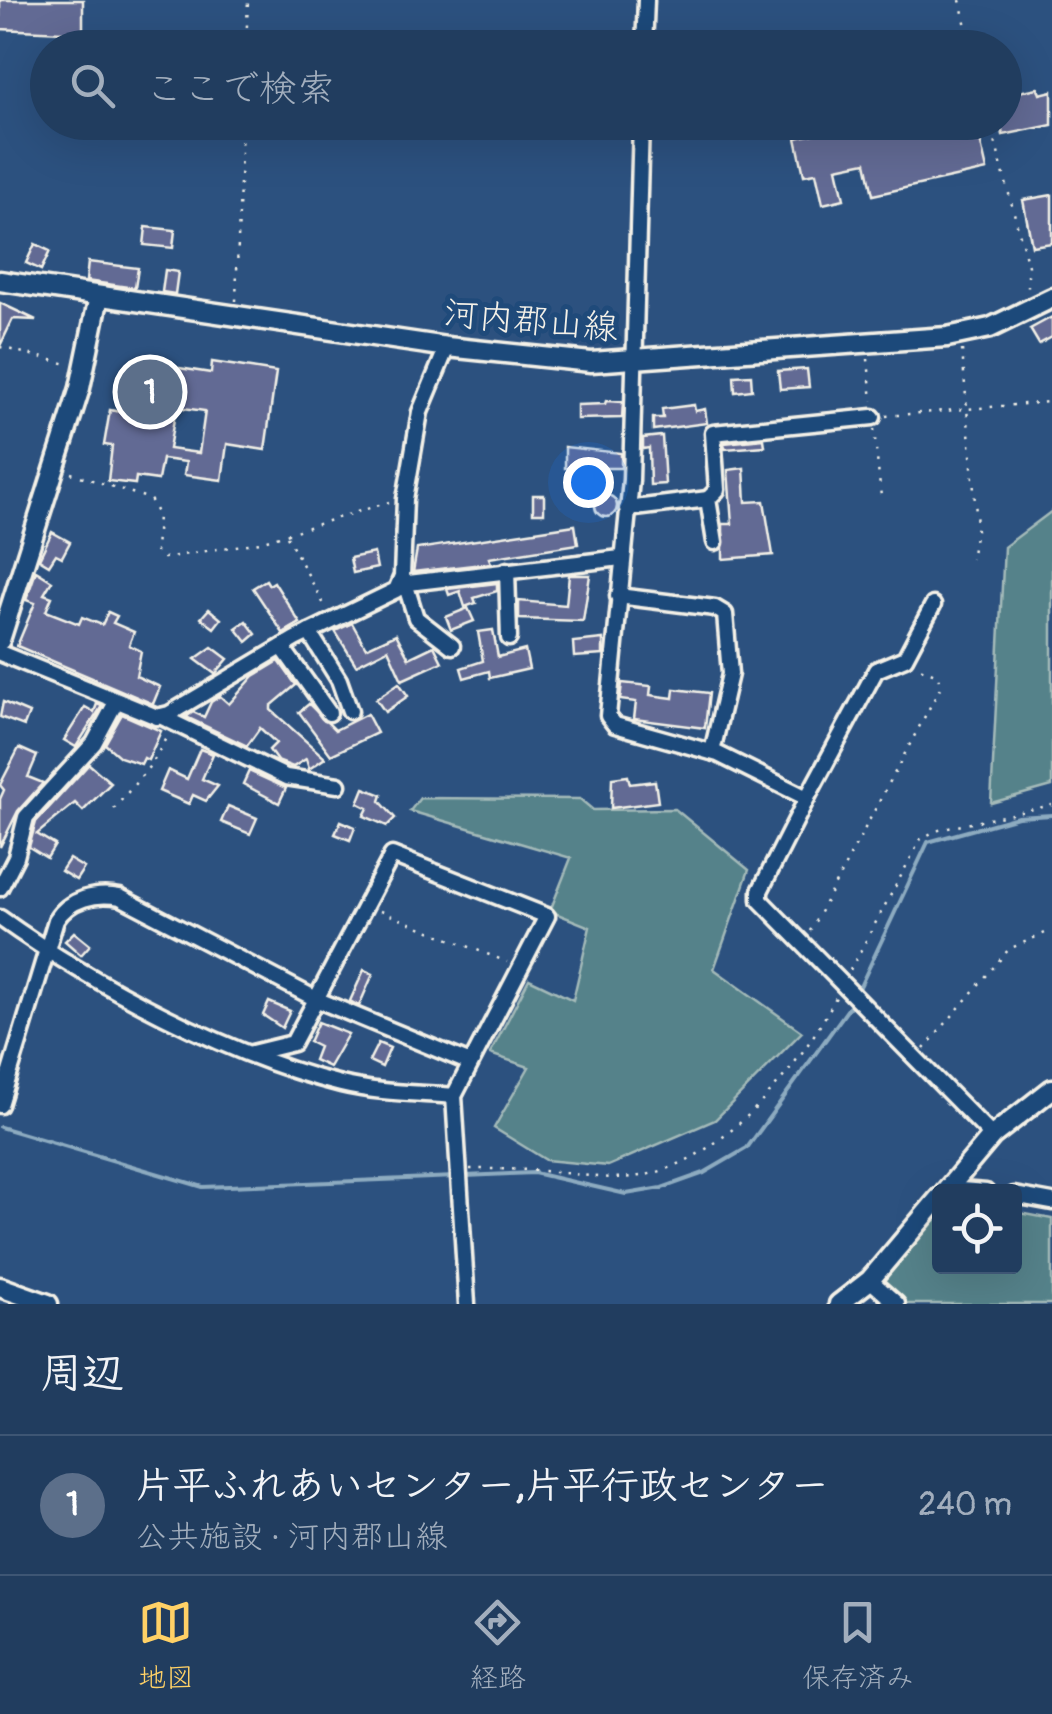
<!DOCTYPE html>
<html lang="ja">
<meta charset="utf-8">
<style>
:root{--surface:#213d5f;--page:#2d4868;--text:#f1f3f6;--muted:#a2aebd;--line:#3e5674;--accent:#ffd166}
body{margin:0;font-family:Pangolin,"Klee One",sans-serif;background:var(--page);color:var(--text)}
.controls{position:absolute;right:30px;bottom:30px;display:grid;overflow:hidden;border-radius:10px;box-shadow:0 10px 40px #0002}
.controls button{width:90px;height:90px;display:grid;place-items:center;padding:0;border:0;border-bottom:2px solid var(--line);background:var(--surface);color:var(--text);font:50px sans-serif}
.you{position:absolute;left:588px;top:482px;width:35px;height:35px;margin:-25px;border:8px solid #fff;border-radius:50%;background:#1a73e8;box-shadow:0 0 0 15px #1a73e833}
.badge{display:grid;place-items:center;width:65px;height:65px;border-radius:50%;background:var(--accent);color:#fff;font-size:32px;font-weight:700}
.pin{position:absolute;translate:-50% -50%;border:5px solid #fff;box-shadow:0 2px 10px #0006}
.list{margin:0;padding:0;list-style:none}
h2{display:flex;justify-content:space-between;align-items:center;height:130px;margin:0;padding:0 40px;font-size:42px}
h2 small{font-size:32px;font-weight:400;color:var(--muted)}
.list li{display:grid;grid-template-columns:65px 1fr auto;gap:30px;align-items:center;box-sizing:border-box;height:140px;padding:0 40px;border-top:2px solid var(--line)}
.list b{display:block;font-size:38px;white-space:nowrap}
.list p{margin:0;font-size:32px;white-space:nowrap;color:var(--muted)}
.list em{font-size:32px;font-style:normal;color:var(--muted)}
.icon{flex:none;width:55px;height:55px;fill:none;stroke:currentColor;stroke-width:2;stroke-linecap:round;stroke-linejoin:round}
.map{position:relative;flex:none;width:1052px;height:1304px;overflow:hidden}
.search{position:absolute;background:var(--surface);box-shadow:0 10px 40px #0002;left:30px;right:30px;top:30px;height:110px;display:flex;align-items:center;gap:25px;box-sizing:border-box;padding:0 35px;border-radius:55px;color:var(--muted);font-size:38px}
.sheet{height:270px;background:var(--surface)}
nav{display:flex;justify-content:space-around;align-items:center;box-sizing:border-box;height:140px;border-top:2px solid var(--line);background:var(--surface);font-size:28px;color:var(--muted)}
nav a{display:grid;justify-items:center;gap:5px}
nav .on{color:var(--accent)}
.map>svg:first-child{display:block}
.green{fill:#55828a;stroke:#a4bab9;stroke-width:2.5}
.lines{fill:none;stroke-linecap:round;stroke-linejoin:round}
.stream{stroke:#8dabc0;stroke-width:4}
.building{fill:#626b94;stroke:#f4f1e8;stroke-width:2.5;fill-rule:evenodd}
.street-casing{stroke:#f4f1e8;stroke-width:21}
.secondary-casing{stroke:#f4f1e8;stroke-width:25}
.path{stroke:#f4f1e8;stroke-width:2.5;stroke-dasharray:2.5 8;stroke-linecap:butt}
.street{stroke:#1f4a7a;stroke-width:14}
.secondary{stroke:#1f4a7a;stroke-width:18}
.labels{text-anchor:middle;stroke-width:10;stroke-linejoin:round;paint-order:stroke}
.street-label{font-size:35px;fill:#f4f1e8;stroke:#1f4a7a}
</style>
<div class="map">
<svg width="1052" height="1304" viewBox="0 0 1052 1304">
<rect width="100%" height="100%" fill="#2c517f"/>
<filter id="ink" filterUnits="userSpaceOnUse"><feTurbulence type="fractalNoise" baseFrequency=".01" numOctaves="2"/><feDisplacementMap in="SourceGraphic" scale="20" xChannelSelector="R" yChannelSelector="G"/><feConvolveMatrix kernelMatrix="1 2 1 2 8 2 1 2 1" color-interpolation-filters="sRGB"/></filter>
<g filter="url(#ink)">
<g class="green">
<polygon points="1052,511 1052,786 991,803 1004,547"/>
<polygon points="420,798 580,799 593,810 675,809 749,870 714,969 802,1032 715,1120 608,1166 546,1160 494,1128 529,1067 490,1054 529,979 573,1000 590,927 550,911 571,858 410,811"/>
<polygon points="940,1198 940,1266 1014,1266 1015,1212 1052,1219 1052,1304 905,1304 879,1281"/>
</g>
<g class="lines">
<g class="stream">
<polyline points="857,993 928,842 1018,817 1052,815"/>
<polyline points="0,1127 203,1187 456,1177"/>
<polyline points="465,1176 534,1173 626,1194 662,1188 704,1173 747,1148 853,1002"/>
</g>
</g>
<g class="building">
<polygon points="0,0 83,0 83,33 0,29"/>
<polygon points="513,32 549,47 549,48 506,48"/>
<polygon points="1038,88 1040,94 1052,91 1052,125 1003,135 1000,122 1004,122 1004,95"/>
<polygon points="866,122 953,122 955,132 977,127 987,170 873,195 866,162 837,168 844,199 823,204 816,173 804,175 796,138"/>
<polygon points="1052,195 1052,243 1032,246 1023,200"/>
<polygon points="146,227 175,230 173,248 144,245"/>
<polygon points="35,244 50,251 41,270 26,263"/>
<polygon points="88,262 138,268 135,288 86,281"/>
<polygon points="165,270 178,272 175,294 162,292"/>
<polygon points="0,303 36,320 13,319 0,346"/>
<polygon points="1052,317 1052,337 1039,344 1030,329"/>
<path d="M141,362L211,373L212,362L276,372L265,450L227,444L222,480L184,475L186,462L162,459L158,480L136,477L135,484L108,481L112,446L104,445L110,410L121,412L128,367L140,369ZM176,407L205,411L199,453L169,449Z"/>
<polygon points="807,369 809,387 780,389 778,371"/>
<polygon points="751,375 752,390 735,392 734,376"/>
<polygon points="606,401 623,402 622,418 577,419 577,405 605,404"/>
<polygon points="694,405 695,411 705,409 707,423 653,430 653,418 663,418 662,409"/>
<polygon points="662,436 665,484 650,485 649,448 643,449 643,438"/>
<polygon points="764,439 765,446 725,449 724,443"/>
<polygon points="565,447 621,453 621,468 565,468"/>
<polygon points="744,468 746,502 764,501 773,555 723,559 723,524 732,524 728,470"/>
<rect x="533" y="495" width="11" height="18"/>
<circle cx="606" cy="506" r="11"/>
<polygon points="575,525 578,544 489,558 491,563 413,572 417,549"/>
<polygon points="52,532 70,542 62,557 56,554 49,565 39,559"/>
<polygon points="374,553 377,568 353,573 350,558"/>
<polygon points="36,571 52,581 44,594 52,597 46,611 79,624 82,617 102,625 108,612 117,616 113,623 134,632 129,645 141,651 136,676 160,687 153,704 17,646 35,603 26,600"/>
<polygon points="569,575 590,575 583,621 519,619 519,601 566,605"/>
<polygon points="266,580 269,585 274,582 300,623 283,633 253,588"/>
<polygon points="497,583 497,591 474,598 476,603 465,607 460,591 449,595 447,589"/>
<polygon points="468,608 474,621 451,630 446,617"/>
<polygon points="209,609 221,619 214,628 201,618"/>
<polygon points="246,621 256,634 247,642 236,628"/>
<polygon points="352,623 366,648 396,634 409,658 434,646 442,662 402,680 388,649 356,665 335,631"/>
<polygon points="493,630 498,657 525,650 529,669 490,678 489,671 464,678 461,668 483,661 478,632"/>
<polygon points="603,639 603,655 574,657 573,642"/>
<polygon points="212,647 228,659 215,674 195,659"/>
<polygon points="279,661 296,685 271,706 271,710 325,758 309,769 306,759 293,767 277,761 269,750 276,743 260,728 247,746 186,717 193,712 204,717 211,702 220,696 229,704 254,676"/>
<polygon points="399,683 408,696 385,712 376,699"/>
<polygon points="622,683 651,686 650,695 673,698 674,689 709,693 705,728 634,719 636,702 620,700"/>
<polygon points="3,702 29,713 24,726 0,717"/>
<polygon points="97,704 102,706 76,747 64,740 85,707 94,712"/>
<polygon points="309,704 335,730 367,714 377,733 331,755 299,712"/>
<polygon points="122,714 161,731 148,760 144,758 141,764 120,757 105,744"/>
<polygon points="19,748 37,756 28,777 43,783 18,811 0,847 0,799 4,790 0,785"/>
<polygon points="200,749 213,754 202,779 218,786 206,801 193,795 189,804 159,791 168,770 187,779"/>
<polygon points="89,764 111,783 83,811 75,803 37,834 55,845 47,858 29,847 36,822"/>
<polygon points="249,771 286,788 279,803 243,784"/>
<polygon points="628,776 630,784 655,781 658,802 611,808 612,778"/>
<polygon points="364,788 382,795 380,801 395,818 387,826 364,816 368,808 358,803"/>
<polygon points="228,806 257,818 250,834 221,822"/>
<polygon points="341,821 355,827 350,840 335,834"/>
<polygon points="69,859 84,868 76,880 61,871"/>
<polygon points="74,932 90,945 81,955 65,941"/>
<polygon points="364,970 373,974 359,1006 350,1001"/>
<polygon points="269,1002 290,1011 282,1028 263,1015"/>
<polygon points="318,1022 348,1034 329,1067 314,1060 319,1047 309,1042"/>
<polygon points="378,1043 390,1048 382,1067 369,1061"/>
</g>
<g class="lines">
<defs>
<g id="street">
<polyline points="644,48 646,0"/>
<polyline points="641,122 631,480 608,716 615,725 718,754 807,798 760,891 760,900 992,1136"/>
<polyline points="708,499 717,490 713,433 873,417"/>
<polyline points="627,509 708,499 715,542"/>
<polyline points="507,570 509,638"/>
<polyline points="405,583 416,618 452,646"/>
<polyline points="400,584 621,558"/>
<polyline points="618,596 715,608 725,614 730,674 712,752"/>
<polyline points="309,632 339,680 350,711"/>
<polyline points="282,647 329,713"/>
<polyline points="0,653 157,717 169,714 295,639 396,590 402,576 405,499 420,412 447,347"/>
<polyline points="160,716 286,777 338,785"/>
<polyline points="807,798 876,670 905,658 933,605"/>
<polyline points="0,888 16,857 26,817 94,743 116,702"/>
<path d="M0,918C92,984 230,1057 341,1084C377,1093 417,1093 454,1096"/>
<polyline points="252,1053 293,1043 392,855 547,916 454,1096 467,1304"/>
<path d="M0,1105L56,920C69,899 96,892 120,897L318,1000L468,1062"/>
<polyline points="948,1189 986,1192"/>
<polyline points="1014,1195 1052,1202"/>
<polyline points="870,1280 897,1304"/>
</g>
<g id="secondary">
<polyline points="0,281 447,347 591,362 947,337 990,328 1052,298"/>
<polyline points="0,640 80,388 99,296"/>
<polyline points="945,1192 992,1136 1052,1089"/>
<polyline points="0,1287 48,1304"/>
<polyline points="839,1304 870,1280 940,1197"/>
</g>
</defs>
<use href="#street" class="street-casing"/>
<use href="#secondary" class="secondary-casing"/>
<g class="path">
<polyline points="960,0 971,48"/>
<polyline points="246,48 248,0"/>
<polyline points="990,122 1028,266 1028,290"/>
<polyline points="236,301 242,122"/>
<polyline points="0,347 71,365"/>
<polyline points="962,350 977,525 971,559"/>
<polyline points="868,359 872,401"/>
<polyline points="886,416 1049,402"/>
<polyline points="874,429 881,497"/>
<polyline points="71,473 150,499 158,515 156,551 164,558 260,542 389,502"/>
<polyline points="287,536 326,608"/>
<polyline points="114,809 153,762 167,736"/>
<polyline points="380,911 507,962"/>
<polyline points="810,931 940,688 938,675 917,667"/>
<polyline points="850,970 921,839 935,831 1052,805"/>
<polyline points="924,1049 1009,949 1052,930"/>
<path d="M470,1169C498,1169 527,1169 555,1172C581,1174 605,1180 631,1177C718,1170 801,1067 837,995"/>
</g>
<use href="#street" class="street"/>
<use href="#secondary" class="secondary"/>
</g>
</g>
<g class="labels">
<g class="street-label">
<text transform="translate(531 320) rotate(5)" y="12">河内郡山線</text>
</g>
</g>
</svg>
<div class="controls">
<button><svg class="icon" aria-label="locate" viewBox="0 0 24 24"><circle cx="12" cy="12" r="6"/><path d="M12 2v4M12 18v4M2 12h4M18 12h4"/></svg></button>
</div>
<div class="you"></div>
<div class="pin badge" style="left:150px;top:392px;background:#5c6f8a">1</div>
<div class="search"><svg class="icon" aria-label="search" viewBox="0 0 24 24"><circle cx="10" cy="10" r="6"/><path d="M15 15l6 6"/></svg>ここで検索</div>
</div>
<section class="sheet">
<h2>周辺<small></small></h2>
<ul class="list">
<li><span class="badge" style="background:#5c6f8a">1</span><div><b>片平ふれあいセンター,片平行政センター</b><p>公共施設 · 河内郡山線</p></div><em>240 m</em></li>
</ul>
</section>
<nav>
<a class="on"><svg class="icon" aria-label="map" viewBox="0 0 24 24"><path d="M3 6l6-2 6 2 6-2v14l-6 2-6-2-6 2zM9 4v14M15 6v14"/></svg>地図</a>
<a><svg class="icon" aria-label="directions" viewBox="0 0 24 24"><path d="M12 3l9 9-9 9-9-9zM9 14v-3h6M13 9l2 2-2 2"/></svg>経路</a>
<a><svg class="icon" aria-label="saved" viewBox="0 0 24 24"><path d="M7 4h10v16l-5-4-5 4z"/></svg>保存済み</a>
</nav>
